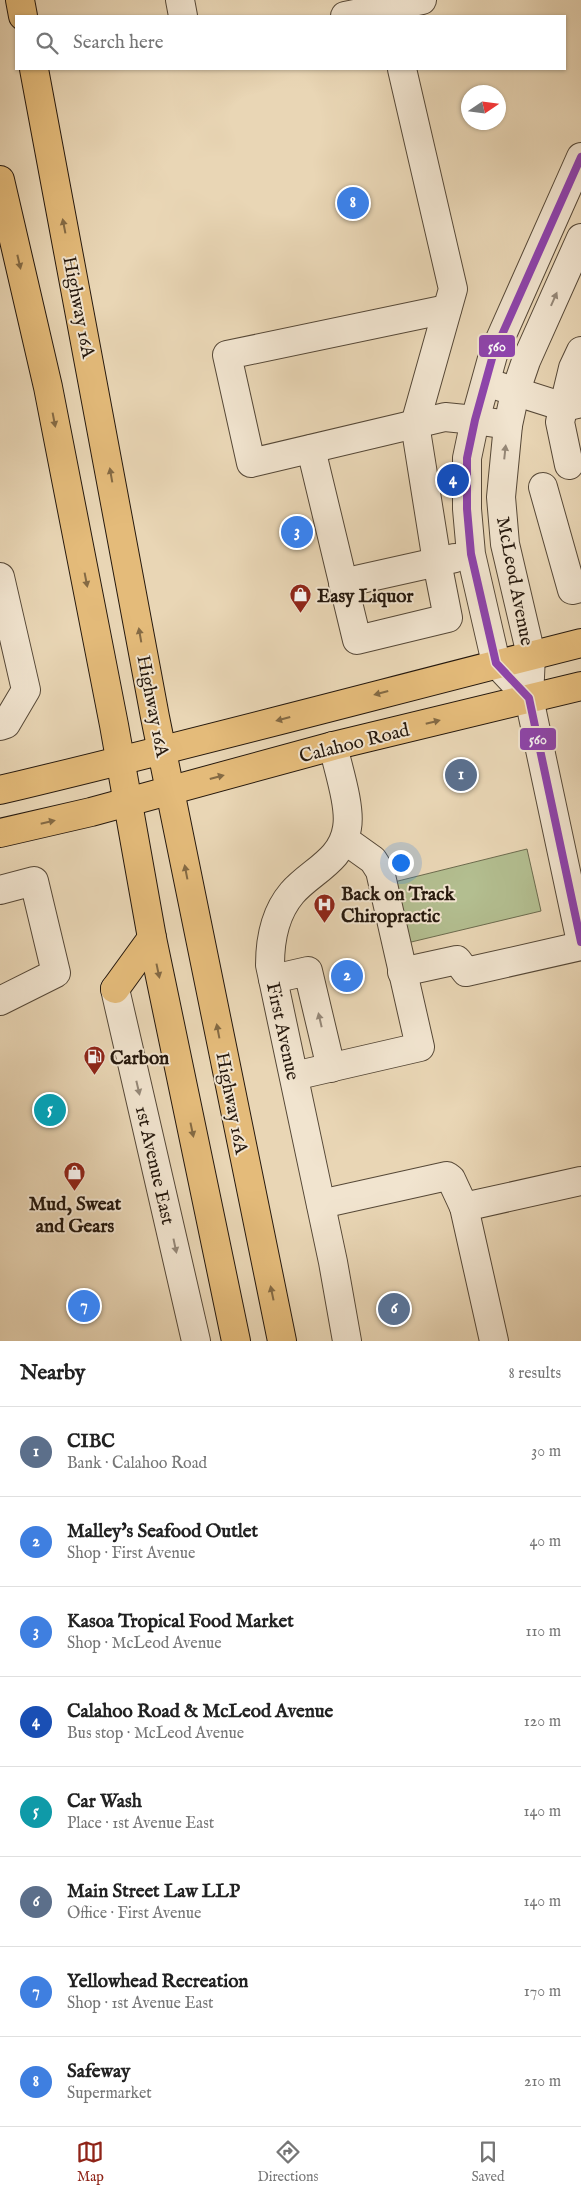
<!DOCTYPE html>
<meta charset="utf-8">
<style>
:root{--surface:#fff;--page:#f6f6f6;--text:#222;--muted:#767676;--line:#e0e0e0;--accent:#8f2418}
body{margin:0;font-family:"IM FELL English",serif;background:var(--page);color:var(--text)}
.compass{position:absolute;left:461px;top:85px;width:45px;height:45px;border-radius:50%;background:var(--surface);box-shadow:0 1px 4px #0004;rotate:77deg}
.you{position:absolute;left:400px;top:862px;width:18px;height:18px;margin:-12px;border:4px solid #fff;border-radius:50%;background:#1a73e8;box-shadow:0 0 0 8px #1a73e833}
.badge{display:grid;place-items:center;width:32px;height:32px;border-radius:50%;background:var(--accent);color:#fff;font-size:16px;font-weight:700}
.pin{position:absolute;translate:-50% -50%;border:2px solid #fff;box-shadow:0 1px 5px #0006}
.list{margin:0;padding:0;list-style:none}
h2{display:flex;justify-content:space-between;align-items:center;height:65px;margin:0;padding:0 20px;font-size:21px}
h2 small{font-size:16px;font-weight:400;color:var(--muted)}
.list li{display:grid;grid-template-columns:32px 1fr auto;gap:15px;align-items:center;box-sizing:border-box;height:90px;padding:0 20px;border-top:1px solid var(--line)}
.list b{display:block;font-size:19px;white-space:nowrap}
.list p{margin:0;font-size:16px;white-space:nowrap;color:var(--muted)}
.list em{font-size:16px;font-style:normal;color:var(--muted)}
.icon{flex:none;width:28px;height:28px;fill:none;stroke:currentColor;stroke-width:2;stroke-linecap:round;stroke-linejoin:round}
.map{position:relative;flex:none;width:581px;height:1341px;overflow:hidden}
.search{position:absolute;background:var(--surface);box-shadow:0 1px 4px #0004;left:15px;right:15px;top:15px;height:55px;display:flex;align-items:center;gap:12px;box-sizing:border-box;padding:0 18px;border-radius:0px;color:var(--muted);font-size:19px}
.sheet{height:785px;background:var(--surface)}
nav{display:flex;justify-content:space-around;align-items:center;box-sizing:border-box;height:70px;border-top:1px solid var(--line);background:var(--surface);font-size:14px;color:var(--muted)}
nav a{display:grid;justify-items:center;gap:2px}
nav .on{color:var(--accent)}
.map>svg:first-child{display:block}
.green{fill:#b3be90;stroke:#6c6b4e}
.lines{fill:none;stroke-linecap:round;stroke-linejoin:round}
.minor-casing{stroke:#564837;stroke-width:30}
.major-casing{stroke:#25180d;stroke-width:30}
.minor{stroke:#f1e4cf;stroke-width:28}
.major{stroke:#e4bb7a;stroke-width:28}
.bus-1-casing{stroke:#f1e4cf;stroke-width:11}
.bus-1{stroke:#8e44ad;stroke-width:8}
.oneway{fill:#846a44}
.oneway2{fill:#958878}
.labels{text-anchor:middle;stroke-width:4;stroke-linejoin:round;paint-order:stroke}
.street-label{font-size:19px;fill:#25180d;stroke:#f1e4cf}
.poi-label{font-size:19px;font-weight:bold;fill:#25180d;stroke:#f1e4cf;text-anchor:start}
.line-badge{stroke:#f1e4cf;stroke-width:2}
.badge-label{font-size:14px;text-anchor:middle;font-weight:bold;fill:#fff}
</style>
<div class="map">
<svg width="581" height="1341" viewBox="0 0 581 1341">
<rect width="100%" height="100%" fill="#e9d6b5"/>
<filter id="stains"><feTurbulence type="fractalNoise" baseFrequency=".004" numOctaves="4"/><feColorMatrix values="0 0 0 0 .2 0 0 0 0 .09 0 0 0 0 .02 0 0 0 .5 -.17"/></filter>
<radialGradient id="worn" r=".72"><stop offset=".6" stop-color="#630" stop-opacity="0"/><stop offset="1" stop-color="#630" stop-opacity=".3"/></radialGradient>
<polygon class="green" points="527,849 541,911 407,943 394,882"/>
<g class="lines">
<defs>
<g id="minor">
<polyline points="180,0 183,16"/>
<polyline points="345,16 422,0"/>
<polyline points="581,238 526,361 515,393 508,425 501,497 505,544 531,655 529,698 581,942"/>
<polyline points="447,309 227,355 251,463 445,417 475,420 508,425"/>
<polyline points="498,386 564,407 581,403"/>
<polyline points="311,449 357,640 448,618 437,562 415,424 453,289 402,69"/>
<polyline points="569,465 560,422 573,368 581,351"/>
<polyline points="543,487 572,590 581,588"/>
<polyline points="0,577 26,690 6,724 0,726"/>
<polyline points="343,583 455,558"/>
<polyline points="529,698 496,663 471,554 467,509 467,458 475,420 493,355 581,157"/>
<path d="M333,746C338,768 351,807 347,828C342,861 311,871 292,893C275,913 270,940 270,965L333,1262L347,1341"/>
<polyline points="0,890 34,881 56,973 0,1001"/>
<polyline points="402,972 457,960 466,972 581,946"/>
<polyline points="273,979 308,971 331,1068"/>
<polyline points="115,989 196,1341"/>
<polyline points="294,1076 420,1047 380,871 373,860 345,840"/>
<polyline points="321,1204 447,1176 451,1179 464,1207"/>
<polyline points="494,1341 464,1207 581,1181"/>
</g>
<g id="major">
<polyline points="20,0 23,16"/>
<polyline points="34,69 155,717 282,1341"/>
<polyline points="0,180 48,387 114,725 152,938 236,1341"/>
<path d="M0,790C194,744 387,692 581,643"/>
<polyline points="0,833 91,812 333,746 581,686"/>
<polyline points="115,989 152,938"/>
</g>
</defs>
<use href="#minor" class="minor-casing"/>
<use href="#major" class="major-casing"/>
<use href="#minor" class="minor"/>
<use href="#major" class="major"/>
<defs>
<polyline id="bus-1" points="581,157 493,355 475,420 467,458 467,509 471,554 496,663 529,698 581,942"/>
</defs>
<use href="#bus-1" class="bus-1-casing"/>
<use href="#bus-1" class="bus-1"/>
</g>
<defs><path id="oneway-solid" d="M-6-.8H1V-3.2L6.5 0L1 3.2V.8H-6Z" transform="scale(1.25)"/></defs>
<g class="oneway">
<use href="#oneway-solid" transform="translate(64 226) rotate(-101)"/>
<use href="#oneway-solid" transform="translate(19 262) rotate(77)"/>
<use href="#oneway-solid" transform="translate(54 420) rotate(79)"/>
<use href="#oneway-solid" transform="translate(111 475) rotate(-100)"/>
<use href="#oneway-solid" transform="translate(86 580) rotate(79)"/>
<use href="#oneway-solid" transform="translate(140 635) rotate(-100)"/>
<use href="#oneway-solid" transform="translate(381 693) rotate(165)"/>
<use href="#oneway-solid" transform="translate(283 719) rotate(165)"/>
<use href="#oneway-solid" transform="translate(433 722) rotate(-14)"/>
<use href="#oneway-solid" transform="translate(217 777) rotate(-15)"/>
<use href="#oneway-solid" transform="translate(48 822) rotate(-13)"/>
<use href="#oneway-solid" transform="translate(186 872) rotate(-101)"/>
<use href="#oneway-solid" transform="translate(158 971) rotate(78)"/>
<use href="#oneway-solid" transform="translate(218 1031) rotate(-101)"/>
<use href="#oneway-solid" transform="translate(192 1130) rotate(78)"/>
<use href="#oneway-solid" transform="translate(272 1293) rotate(-102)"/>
</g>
<g class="oneway2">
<use href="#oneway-solid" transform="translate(554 299) rotate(-66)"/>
<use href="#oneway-solid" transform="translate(505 452) rotate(-84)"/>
<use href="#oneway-solid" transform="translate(320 1020) rotate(-103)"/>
<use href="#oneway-solid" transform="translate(138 1088) rotate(77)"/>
<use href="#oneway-solid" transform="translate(175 1246) rotate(78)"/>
</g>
<defs>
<symbol id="shop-pin" viewBox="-11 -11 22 30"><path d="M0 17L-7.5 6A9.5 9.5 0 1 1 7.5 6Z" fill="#8f2418" stroke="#f1e4cf"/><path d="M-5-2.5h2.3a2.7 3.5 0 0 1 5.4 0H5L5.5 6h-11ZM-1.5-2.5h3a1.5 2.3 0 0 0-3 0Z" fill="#fff"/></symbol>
<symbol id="hospital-pin" viewBox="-11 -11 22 30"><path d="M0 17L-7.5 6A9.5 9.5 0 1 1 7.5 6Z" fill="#8f2418" stroke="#f1e4cf"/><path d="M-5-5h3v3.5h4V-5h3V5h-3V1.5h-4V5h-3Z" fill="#fff"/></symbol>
<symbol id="fuel-pin" viewBox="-11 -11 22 30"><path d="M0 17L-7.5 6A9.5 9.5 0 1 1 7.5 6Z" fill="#8f2418" stroke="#f1e4cf"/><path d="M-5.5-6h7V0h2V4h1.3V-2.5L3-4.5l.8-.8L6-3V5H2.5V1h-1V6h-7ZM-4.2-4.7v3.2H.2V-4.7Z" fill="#fff"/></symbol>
</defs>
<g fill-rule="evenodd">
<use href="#shop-pin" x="288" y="582" width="25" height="34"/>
<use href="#hospital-pin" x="312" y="892" width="25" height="34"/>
<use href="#fuel-pin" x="82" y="1044" width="25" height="34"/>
<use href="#shop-pin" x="62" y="1160" width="25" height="34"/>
</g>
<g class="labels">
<g class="street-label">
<text transform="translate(80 307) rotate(79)" y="7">Highway 16A</text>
<text transform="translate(516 581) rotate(79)" y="7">McLeod Avenue</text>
<text transform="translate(154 706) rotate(79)" y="7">Highway 16A</text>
<text transform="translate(354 742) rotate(-14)" y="7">Calahoo Road</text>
<text transform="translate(284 1031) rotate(78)" y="7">First Avenue</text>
<text transform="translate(233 1103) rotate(79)" y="7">Highway 16A</text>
<text transform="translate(156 1165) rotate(77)" y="7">1st Avenue East</text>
</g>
<g class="poi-label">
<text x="317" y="602">Easy Liquor</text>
<text x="341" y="900">Back on Track<tspan x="341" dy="22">Chiropractic</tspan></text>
<text x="110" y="1064">Carbon</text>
<text x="75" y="1210" text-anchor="middle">Mud, Sweat<tspan x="75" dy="22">and Gears</tspan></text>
</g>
</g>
<g class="line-badge">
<rect x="478" y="334" width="38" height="24" rx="5" fill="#8e44ad"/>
<rect x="519" y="727" width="38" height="24" rx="5" fill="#8e44ad"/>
</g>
<g class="badge-label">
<text x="497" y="351">560</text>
<text x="538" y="744">560</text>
</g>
<rect width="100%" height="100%" filter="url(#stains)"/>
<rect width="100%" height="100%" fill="url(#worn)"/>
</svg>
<svg class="compass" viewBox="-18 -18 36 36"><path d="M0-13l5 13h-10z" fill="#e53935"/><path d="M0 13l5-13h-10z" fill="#767676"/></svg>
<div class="you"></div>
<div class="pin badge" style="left:461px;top:775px;background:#5c6f8a">1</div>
<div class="pin badge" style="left:347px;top:976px;background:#3f7fe0">2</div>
<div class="pin badge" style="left:297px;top:532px;background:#3f7fe0">3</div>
<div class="pin badge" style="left:453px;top:480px;background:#1a4fb4">4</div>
<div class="pin badge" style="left:50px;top:1110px;background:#0f9aa8">5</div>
<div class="pin badge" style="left:394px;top:1309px;background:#5c6f8a">6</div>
<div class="pin badge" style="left:84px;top:1306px;background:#3f7fe0">7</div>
<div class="pin badge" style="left:353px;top:203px;background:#3f7fe0">8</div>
<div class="search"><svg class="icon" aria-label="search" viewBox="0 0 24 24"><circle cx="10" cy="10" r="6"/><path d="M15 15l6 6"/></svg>Search here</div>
</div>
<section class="sheet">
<h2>Nearby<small>8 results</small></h2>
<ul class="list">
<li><span class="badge" style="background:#5c6f8a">1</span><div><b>CIBC</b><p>Bank · Calahoo Road</p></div><em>30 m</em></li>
<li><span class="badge" style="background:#3f7fe0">2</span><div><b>Malley's Seafood Outlet</b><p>Shop · First Avenue</p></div><em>40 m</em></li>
<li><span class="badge" style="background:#3f7fe0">3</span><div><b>Kasoa Tropical Food Market</b><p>Shop · McLeod Avenue</p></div><em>110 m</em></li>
<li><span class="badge" style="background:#1a4fb4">4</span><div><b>Calahoo Road &amp; McLeod Avenue</b><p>Bus stop · McLeod Avenue</p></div><em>120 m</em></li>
<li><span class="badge" style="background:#0f9aa8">5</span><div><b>Car Wash</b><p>Place · 1st Avenue East</p></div><em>140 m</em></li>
<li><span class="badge" style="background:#5c6f8a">6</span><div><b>Main Street Law LLP</b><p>Office · First Avenue</p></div><em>140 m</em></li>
<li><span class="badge" style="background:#3f7fe0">7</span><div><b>Yellowhead Recreation</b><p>Shop · 1st Avenue East</p></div><em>170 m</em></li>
<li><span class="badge" style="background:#3f7fe0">8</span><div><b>Safeway</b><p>Supermarket</p></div><em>210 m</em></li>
</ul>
</section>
<nav>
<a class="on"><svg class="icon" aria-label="map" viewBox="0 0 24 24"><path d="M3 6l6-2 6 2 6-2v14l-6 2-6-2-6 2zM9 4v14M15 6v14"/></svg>Map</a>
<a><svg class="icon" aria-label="directions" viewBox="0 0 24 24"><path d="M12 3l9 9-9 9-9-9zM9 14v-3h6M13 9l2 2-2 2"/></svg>Directions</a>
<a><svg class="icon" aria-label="saved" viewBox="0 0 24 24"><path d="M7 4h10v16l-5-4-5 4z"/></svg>Saved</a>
</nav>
